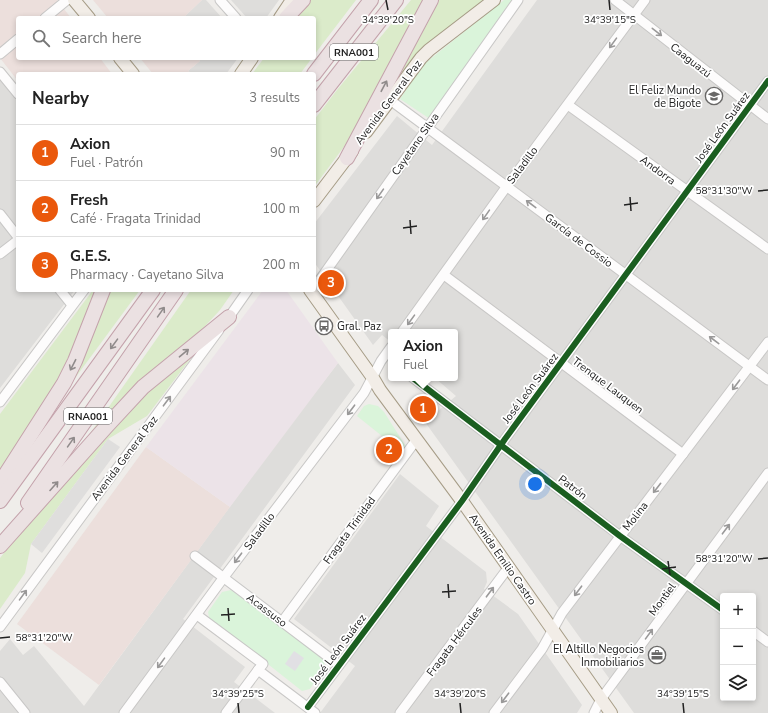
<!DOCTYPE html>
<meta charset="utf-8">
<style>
:root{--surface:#fff;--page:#f2f2f2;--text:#222;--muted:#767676;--line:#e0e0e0;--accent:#ea580c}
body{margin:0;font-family:"Nunito Sans",sans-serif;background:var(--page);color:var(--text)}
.controls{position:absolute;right:12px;bottom:12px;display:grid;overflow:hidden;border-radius:4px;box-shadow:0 2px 6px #0003}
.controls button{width:36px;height:36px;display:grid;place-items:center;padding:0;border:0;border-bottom:1px solid var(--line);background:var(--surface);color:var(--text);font:20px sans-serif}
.you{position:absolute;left:535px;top:484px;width:14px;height:14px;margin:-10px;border:3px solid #fff;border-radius:50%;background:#1a73e8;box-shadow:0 0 0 6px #1a73e833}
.badge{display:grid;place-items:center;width:26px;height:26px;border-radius:50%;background:var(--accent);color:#fff;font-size:13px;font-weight:700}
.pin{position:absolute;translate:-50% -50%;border:2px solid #fff;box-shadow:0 1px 4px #0006}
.popup{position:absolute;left:388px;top:329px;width:70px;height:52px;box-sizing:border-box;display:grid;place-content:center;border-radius:4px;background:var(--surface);filter:drop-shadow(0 1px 3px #0005);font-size:13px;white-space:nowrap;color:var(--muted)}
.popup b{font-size:15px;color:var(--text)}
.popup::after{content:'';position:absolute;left:50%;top:100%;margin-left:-8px;border:8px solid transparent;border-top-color:var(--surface)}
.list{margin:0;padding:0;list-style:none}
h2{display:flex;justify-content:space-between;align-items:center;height:52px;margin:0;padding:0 16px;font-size:17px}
h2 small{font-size:13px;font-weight:400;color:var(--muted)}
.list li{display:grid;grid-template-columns:26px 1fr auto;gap:12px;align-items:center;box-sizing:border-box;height:56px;padding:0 16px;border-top:1px solid var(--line)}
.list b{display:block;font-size:15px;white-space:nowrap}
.list p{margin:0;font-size:13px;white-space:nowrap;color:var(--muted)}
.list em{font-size:13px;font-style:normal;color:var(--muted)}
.icon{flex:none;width:22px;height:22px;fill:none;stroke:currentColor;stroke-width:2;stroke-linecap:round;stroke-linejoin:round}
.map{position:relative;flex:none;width:768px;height:713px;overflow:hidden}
.search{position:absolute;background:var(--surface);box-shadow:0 2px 6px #0003;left:16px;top:16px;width:300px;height:44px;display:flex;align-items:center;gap:10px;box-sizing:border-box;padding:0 14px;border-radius:4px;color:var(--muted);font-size:15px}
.panel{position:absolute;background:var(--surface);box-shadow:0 2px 6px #0003;left:16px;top:72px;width:300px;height:220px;border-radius:4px}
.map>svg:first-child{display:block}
.residential{fill:#dedddb;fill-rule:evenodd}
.commercial{fill:#ecdfdc}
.industrial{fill:#ece3e8}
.grass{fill:#dbebca}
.park{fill:#daf4da}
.parking{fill:#dfdedd}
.plaza{fill:#e1e0e4}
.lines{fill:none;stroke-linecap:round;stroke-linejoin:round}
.minor-casing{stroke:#c8c7c6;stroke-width:11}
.major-casing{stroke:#a69c86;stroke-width:14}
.highway-casing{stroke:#c4a2ab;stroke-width:16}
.minor{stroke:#fdfcfc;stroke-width:9}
.major{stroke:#f2ede7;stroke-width:12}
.highway{stroke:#ebe1e2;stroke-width:14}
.cycleway-casing{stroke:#fff;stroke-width:8}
.cycleway{stroke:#1b5e20;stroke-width:6}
.oneway{stroke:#9a9999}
.oneway2{stroke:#908b8b}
.ticks{fill:none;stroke:#212121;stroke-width:1.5}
.labels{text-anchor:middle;stroke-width:3.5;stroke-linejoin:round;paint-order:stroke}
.shield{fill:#fff;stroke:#646464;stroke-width:1}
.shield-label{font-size:10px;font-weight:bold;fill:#212121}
.street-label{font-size:11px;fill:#212121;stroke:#fff}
.poi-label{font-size:11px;fill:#212121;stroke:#fff;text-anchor:end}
.ticks-label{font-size:10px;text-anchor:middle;fill:#212121;stroke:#fff;stroke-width:3.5;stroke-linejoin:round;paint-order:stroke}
</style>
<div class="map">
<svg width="768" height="713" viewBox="0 0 768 713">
<rect width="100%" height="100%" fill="#efedea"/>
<g class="residential">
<polygon points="202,0 206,0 222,18 183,18"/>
<polygon points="231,0 279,0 266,18 247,18"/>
<path d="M537,0H768V713H634L425,422L456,396L435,378H455V332H391V342L382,335L373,345L314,262V224L397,116L432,145ZM723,596H753V698H723Z"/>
<polygon points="197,58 238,58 226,74 193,74 188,71 200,61"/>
<polygon points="0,76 18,98 18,290 75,290 0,388"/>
<polygon points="338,363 355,385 183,619 245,667 234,682 275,713 0,713 0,651 10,639 23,655 34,646 84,706 278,441"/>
<polygon points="400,474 439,506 426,526 486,572 487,582 484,589 518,614 582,705 577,713 320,713 355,666 294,619"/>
</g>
<g class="commercial">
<polygon points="0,0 57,0 71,18 18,18 18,58 100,58 112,74 18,74 18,81 0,58"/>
<polygon points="93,0 202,0 183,18 108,18"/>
<polygon points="140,58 197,58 200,61 188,71 193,74 153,74"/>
<polygon points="146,447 230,507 99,685 17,624"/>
</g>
<polygon class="industrial" points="263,290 286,290 338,363 230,507 146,447"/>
<g class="grass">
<polygon points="310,0 356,0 314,55 314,18 293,18"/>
<polygon points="411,0 426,0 352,136 314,187 314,120 337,90"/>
<polygon points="436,0 491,0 395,83"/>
<polygon points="264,58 312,58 300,74 252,74"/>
<polygon points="93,290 98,290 69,363 0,473 0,414"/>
<polygon points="108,290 140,290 50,412"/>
<polygon points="191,290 234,290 220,310 195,337 91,437 89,435"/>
<polygon points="194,354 147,416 108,439 31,544 25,573 0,609 0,558 20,533 149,389"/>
</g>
<g class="park">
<polygon points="504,0 516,0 430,119 400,99 424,64"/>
<polygon points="369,404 378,406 384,412 405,445 402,452 357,416 364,406"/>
<polygon points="231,590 323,657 325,666 310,689 302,691 269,665 210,622 208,612 222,592"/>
</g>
<polygon class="parking" points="108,439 120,447 42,553 31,544"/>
<polygon class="plaza" points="294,651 304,658 295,671 285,664"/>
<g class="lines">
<defs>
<g id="minor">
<polyline points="220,0 236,18"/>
<polyline points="615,0 768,119"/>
<polyline points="45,18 67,0"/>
<polyline points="0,54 18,39"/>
<polyline points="0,72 18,94"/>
<polyline points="390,100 768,380"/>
<polyline points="568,105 768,249"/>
<polyline points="0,214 18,237"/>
<polyline points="0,254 18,240"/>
<polyline points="444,275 683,454"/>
<polyline points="314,288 518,0"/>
<polyline points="60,290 72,305"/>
<polyline points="227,320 248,290"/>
<polyline points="402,332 507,186 645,0"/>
<polyline points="413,378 620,536 723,610"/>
<polyline points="0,402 84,290"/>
<polyline points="195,556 339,665"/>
<polyline points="197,615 263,664 258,670 315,713"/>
<polyline points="282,622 417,439"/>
<polyline points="0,627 219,330"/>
<polyline points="753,631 768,642"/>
<polyline points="0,682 25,713"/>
<polyline points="308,707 462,501 505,439 768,81"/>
<polyline points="124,713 224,577 364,393 381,361 391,347"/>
<polyline points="226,713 258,670"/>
<polyline points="400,713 508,568"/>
<polyline points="494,713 542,649 562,613 768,342"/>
<polyline points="594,713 601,699 768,473"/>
</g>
<g id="major">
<polyline points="74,0 89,18"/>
<polyline points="280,18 292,0"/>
<polyline points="120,58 133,74"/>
<polyline points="241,74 252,58"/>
<polyline points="366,132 421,58 429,50 494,0"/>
<polyline points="314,201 352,151"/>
<polyline points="310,290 373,378 380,390 462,501 611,713"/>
</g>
<g id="highway">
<polyline points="286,18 303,0"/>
<polyline points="314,74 371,0"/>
<polyline points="314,105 396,0"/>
<polyline points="347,158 431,0"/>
<polyline points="0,483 64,383 75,361 103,290"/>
<polyline points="0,501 153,290"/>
<polyline points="28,503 176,290"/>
<polyline points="0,546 105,428 143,387 229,317"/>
</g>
</defs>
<use href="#minor" class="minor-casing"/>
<use href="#major" class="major-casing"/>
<use href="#highway" class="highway-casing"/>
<use href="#minor" class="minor"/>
<use href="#major" class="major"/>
<use href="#highway" class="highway"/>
<defs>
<g id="cycleway">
<polyline points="413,378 620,536 723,610"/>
<polyline points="308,707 462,501 505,439 768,81"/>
</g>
</defs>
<use href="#cycleway" class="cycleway-casing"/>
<use href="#cycleway" class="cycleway"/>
</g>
<defs><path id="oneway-shaft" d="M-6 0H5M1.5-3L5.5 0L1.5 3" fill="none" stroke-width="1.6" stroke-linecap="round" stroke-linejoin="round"/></defs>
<g class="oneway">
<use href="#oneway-shaft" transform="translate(657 32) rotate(38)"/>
<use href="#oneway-shaft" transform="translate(613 43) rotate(126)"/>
<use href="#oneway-shaft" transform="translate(380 194) rotate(125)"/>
<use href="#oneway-shaft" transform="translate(531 204) rotate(-143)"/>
<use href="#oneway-shaft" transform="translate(486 215) rotate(125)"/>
<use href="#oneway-shaft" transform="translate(411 320) rotate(126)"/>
<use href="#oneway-shaft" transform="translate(714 340) rotate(-143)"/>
<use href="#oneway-shaft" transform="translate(736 385) rotate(127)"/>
<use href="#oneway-shaft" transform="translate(167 401) rotate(-53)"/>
<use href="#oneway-shaft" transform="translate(351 410) rotate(127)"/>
<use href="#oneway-shaft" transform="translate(657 488) rotate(128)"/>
<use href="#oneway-shaft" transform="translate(726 529) rotate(-53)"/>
<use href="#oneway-shaft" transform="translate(238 558) rotate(127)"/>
<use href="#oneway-shaft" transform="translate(578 591) rotate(127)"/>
<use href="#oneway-shaft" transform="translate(490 592) rotate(-53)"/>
<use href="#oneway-shaft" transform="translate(23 595) rotate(-54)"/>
<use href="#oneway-shaft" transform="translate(649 634) rotate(-54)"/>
<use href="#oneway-shaft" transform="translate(161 663) rotate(126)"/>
<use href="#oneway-shaft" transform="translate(505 698) rotate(127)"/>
</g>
<g class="oneway2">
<use href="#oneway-shaft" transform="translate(384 86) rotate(-62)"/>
<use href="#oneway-shaft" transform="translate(161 312) rotate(-55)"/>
<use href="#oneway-shaft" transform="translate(114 344) rotate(126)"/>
<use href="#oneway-shaft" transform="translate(184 353) rotate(-40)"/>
<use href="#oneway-shaft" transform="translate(73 365) rotate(117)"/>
<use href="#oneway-shaft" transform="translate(71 442) rotate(-55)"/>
<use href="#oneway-shaft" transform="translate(54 486) rotate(-48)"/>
</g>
<path class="ticks" d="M386,0L388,10M609,0L610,10M758,191L768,190M630,197L631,211M624,205L638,203M410,220L411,234M403,228L417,226M758,559L768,558M668,561L670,575M662,569L676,567M448,584L449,598M442,592L456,591M228,608L229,621M221,615L235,614M0,638L10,637M238,703L239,713M460,703L461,713M683,703L684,713"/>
<defs>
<symbol id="school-ring" viewBox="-11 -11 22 22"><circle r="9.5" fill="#fff" stroke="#696867" stroke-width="1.5"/><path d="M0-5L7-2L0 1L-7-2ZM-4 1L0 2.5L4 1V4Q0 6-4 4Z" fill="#696867"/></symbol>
<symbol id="bus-ring" viewBox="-11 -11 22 22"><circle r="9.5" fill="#fff" stroke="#696867" stroke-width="1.5"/><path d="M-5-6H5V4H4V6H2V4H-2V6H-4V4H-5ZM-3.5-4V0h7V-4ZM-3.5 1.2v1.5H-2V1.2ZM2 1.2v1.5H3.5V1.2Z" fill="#696867"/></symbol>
<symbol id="office-ring" viewBox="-11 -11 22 22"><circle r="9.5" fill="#fff" stroke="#696867" stroke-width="1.5"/><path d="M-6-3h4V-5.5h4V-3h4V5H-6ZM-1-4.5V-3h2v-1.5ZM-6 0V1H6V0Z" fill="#696867"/></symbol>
</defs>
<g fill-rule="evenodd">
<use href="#school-ring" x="704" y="86" width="20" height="20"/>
<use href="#bus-ring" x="314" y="316" width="20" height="20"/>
<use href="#office-ring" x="647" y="645" width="20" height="20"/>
</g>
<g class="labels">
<g class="shield">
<rect x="330" y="44" width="48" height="16" rx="3"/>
<rect x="64" y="408" width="48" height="16" rx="3"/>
</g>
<g class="shield-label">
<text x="354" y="56">RNA001</text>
<text x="88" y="420">RNA001</text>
</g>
<g class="street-label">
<text transform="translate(691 60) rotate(38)" y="4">Caaguazú</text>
<text transform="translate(388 102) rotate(-53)" y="4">Avenida General Paz</text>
<text transform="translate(722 127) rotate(-54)" y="4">José León Suárez</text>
<text transform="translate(415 144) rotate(-55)" y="4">Cayetano Silva</text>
<text transform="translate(522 165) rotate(-53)" y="4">Saladillo</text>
<text transform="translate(658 170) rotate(36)" y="4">Andorra</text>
<text transform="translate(579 240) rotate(37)" y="4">García de Cossio</text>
<text transform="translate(608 385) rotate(37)" y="4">Trenque Lauquen</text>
<text transform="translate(530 388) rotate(-53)" y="4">José León Suárez</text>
<text transform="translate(124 458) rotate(-53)" y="4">Avenida General Paz</text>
<text transform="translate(573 487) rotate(37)" y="4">Patrón</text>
<text transform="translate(635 516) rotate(-52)" y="4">Molina</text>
<text transform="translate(349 530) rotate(-54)" y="4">Fragata Trinidad</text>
<text transform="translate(259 531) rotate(-53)" y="4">Saladillo</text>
<text transform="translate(503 559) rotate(55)" y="4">Avenida Emilio Castro</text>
<text transform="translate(662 599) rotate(-54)" y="4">Montiel</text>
<text transform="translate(267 610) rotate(37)" y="4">Acassuso</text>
<text transform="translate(454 641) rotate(-53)" y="4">Fragata Hércules</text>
<text transform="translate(338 649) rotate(-53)" y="4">José León Suárez</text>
</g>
<g class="poi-label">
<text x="701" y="94">El Feliz Mundo<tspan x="701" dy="13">de Bigote</tspan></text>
<text x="337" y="330" text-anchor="start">Gral. Paz</text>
<text x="644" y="653">El Altillo Negocios<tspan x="644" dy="13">Inmobiliarios</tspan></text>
</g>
</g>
<g class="ticks-label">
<text x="388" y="23">34°39'20"S</text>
<text x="610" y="23">34°39'15"S</text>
<text x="724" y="194">58°31'30"W</text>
<text x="724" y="562">58°31'20"W</text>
<text x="44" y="641">58°31'20"W</text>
<text x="238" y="697">34°39'25"S</text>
<text x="460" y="697">34°39'20"S</text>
<text x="683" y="697">34°39'15"S</text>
</g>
</svg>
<div class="controls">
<button>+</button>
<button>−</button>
<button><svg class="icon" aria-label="layers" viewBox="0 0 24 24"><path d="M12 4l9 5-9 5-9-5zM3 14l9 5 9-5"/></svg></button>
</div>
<div class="you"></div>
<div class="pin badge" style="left:423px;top:409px">1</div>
<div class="popup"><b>Axion</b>Fuel</div>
<div class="pin badge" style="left:389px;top:450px">2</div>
<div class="pin badge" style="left:331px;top:283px">3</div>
<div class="search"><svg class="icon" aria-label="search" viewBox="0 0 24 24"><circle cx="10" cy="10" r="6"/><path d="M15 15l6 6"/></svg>Search here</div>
<section class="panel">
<h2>Nearby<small>3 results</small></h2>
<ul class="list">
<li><span class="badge">1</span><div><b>Axion</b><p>Fuel · Patrón</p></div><em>90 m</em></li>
<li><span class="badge">2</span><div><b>Fresh</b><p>Café · Fragata Trinidad</p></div><em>100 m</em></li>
<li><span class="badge">3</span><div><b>G.E.S.</b><p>Pharmacy · Cayetano Silva</p></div><em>200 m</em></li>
</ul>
</section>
</div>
